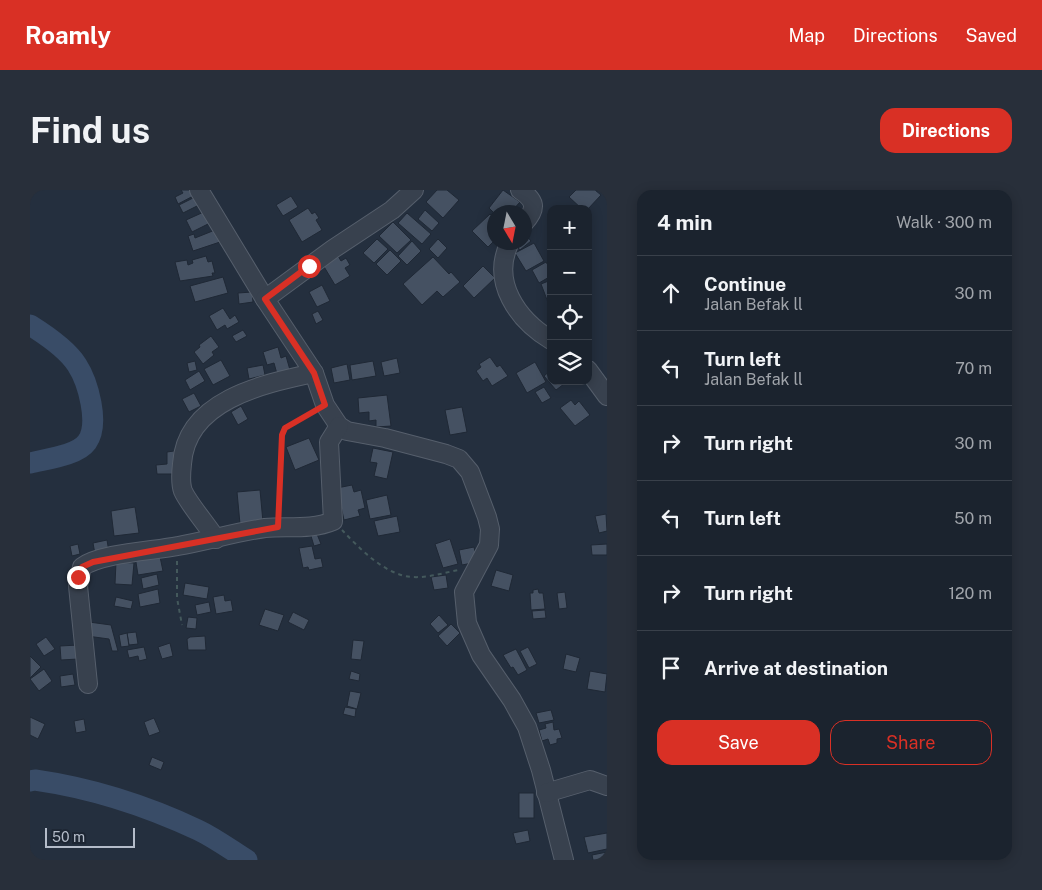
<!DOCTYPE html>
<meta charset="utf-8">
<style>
:root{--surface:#1b232e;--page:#282f3a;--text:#f1f3f6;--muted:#a0a4aa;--line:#39404a;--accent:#d93025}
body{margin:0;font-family:"Public Sans",sans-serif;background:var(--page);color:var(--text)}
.controls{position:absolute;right:15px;top:15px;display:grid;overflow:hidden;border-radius:10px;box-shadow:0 2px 12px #0003}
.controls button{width:45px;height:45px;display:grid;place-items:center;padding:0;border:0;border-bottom:1px solid var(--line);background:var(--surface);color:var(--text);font:25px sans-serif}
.compass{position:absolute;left:457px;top:15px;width:45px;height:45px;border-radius:50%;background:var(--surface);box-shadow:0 2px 12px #0003;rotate:170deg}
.scale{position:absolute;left:15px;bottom:12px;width:90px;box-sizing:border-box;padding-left:5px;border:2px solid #b4bcc9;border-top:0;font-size:14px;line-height:18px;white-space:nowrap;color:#b4bcc9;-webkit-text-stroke:4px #1d2633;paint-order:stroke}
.stop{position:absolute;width:15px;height:15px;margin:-11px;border:4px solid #d93025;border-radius:50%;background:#fff}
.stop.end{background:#d93025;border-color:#fff;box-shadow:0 1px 5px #0008}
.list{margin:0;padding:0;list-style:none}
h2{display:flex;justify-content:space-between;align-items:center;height:65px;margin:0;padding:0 20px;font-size:21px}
h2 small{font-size:16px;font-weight:400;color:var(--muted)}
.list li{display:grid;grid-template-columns:32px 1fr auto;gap:15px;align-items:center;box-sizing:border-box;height:75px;padding:0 20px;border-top:1px solid var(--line)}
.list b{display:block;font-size:19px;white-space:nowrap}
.list p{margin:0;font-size:16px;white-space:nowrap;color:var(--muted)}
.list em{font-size:16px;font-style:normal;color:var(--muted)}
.actions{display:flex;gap:10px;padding:15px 20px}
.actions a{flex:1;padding:11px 0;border:1px solid var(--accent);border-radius:15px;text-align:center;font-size:18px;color:var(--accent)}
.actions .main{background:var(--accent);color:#fff}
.icon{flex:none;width:28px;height:28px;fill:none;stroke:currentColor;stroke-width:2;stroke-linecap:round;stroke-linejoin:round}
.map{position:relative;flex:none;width:577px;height:670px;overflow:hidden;border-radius:15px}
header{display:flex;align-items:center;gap:30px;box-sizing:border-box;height:70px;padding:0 25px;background:var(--accent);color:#fff}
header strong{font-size:24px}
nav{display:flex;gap:28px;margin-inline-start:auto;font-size:18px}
.intro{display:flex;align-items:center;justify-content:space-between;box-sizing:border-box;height:120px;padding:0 30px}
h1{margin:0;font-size:35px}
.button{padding:12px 22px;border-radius:15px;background:var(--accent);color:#fff;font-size:18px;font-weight:700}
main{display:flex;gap:30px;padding:0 30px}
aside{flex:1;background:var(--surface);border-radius:15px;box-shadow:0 2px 12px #0003}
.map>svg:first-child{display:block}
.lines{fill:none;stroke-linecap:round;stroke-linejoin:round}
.river{stroke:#394c67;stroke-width:21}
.building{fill:#455162;stroke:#1f2835}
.minor-casing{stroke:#565f6c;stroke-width:20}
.path{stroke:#44595c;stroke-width:2;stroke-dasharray:4 4;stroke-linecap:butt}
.minor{stroke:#38414e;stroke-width:18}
.route{stroke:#d93025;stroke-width:6}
</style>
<header>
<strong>Roamly</strong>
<nav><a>Map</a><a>Directions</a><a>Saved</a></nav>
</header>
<div class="intro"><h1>Find us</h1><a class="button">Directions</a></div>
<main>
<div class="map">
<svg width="577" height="670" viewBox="0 0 577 670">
<rect width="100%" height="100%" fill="#242f3e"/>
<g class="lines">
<g class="river">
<path d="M0,135C16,145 37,159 47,175C58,192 70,234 57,252C47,266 15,269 0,273"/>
<path d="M0,591L5,590C61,598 117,616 168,640C185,648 201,660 217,670"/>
</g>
</g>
<g class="building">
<polygon points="151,0 165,0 167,4 148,14 145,7 153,3"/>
<polygon points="407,0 417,0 429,10 413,28 396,12"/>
<polygon points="473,0 490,12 481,22 464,23 459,18"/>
<polygon points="546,0 565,0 571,5 558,19 552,19 539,7"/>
<polygon points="169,5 173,13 153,23 149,15"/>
<polygon points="261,6 268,17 253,26 246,15"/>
<polygon points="278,18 282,24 285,22 289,28 286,30 292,40 272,52 259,30"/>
<polygon points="395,20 409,33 402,41 388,29"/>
<polygon points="176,21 182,32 162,42 156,30"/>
<polygon points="377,23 401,44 392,54 368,33"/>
<polygon points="460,24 464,28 464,42 461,45 464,51 458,57 442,41"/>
<polygon points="363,32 381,50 367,63 349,46"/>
<polygon points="185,40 190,52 163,61 158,46 164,44 165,48"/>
<polygon points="495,44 501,51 490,60 484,53 494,52"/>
<polygon points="347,49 358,59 344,73 333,63"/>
<polygon points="408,49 417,58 408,68 399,59"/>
<polygon points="382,51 391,61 377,75 368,66"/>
<polygon points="504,53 514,71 496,81 485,63"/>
<polygon points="360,60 371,71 357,85 346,74"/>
<polygon points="176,66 178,72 182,71 185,83 182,83 183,86 150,91 145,72 157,70 158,75 163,73 162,70"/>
<polygon points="308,66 311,71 316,68 320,75 315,78 320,86 305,95 293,75"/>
<polygon points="403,67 419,84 421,82 430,92 413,107 407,101 392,115 373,94"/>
<polygon points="516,72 521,80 521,86 509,93 502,80"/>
<polygon points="453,76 465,88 444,108 433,96"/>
<polygon points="193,87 198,103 165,112 160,96"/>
<polygon points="521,90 521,115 519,115 511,94"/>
<polygon points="292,95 300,111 287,117 279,102"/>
<polygon points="222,102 223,112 209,114 208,103"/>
<polygon points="193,118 200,129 205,125 209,132 197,139 195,135 187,140 179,126"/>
<polygon points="288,121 293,130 286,134 282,124"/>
<polygon points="213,140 217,146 206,152 202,146"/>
<polygon points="181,146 189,157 182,162 184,165 173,174 164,162 170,157 169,155"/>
<polygon points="248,157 251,168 256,166 260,180 247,184 244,173 237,175 233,162"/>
<polygon points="460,167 467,177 470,175 478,186 462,196 457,188 453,191 446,181 451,177 449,174"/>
<polygon points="367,168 370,183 354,186 351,172"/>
<polygon points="191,170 200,186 183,195 174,179"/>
<polygon points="165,171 167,180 159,182 157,173"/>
<polygon points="343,171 346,186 322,190 320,175"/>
<polygon points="505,172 516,192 497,203 486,183"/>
<polygon points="317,174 320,190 304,193 301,178"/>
<polygon points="233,175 235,185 219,189 217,178"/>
<polygon points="521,180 521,191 538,191 526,200 514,186"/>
<polygon points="169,181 175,191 160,200 155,190"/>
<polygon points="514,197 521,208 512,213 505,202"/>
<polygon points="164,203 171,216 159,222 152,209"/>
<polygon points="357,205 361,236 346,237 346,230 339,231 339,222 329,223 328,208"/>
<polygon points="541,210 545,215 549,211 560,225 545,236 530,218"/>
<polygon points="211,216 218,229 208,235 201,222"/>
<polygon points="432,217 437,242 420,245 415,220"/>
<polygon points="279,248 289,270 265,280 256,257"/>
<polygon points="343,258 363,262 357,289 344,286 347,273 340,272"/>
<polygon points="144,261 146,284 127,284 126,275 137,274 137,262"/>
<polygon points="322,295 324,302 331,300 335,318 328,320 330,326 314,330 307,298"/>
<polygon points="230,300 233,332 210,334 207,302"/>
<polygon points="357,305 361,325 340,329 336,310"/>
<polygon points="105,317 109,343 84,346 81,321"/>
<polygon points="576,324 577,341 569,343 565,326"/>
<polygon points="367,326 370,342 348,346 344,331"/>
<polygon points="287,344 291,354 284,356 281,346"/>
<polygon points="420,349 428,374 413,378 405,354"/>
<polygon points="77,350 79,362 65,364 63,353"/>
<polygon points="48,354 50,364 42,366 40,356"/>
<polygon points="577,354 577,365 562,365 561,355"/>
<polygon points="282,356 285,369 291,368 293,377 279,380 278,377 273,378 269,358"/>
<polygon points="444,357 447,372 432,375 429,360"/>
<polygon points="129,362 133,381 108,385 105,366"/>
<polygon points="86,372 104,373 102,395 85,394"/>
<polygon points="466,380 483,385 479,401 461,396"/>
<polygon points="127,384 129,395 113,399 111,388"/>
<polygon points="416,385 418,398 404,400 401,387"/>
<polygon points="155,393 179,397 177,409 153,405"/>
<polygon points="128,399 130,413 110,417 108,404"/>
<polygon points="508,399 509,403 513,403 515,419 501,420 500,403 503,403 503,400"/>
<polygon points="535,402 537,418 529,419 527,403"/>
<polygon points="194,405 195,411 201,410 203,421 186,424 183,407"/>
<polygon points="86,407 103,411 101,419 84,416"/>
<polygon points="179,412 181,422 167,425 165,415"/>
<polygon points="235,419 254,425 248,441 229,435"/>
<polygon points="515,420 516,428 503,429 502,421"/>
<polygon points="263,422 279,430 274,440 258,432"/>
<polygon points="409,425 418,435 408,443 400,434"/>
<polygon points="158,427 167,428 166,439 156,438"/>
<polygon points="59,432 81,435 88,461 82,461 79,449 57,446"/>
<polygon points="421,434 430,443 417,456 408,446"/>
<polygon points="106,442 108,454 99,455 97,443"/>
<polygon points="97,443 99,456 91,457 89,445"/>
<polygon points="175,446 176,460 158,460 157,449 160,447"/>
<polygon points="16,447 25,459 14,466 6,454"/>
<polygon points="323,450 334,451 331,470 321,469"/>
<polygon points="140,453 143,466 132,469 128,457"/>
<polygon points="48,455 48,469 31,470 30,456"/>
<polygon points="114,457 117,469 109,471 108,466 99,468 97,460"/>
<polygon points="498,457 507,474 499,478 490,461"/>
<polygon points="486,459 497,480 488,485 483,477 481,478 473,465"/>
<polygon points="536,464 550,468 546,482 533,479"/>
<polygon points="0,466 11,477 0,488"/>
<polygon points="14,479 22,491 9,501 0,489"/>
<polygon points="321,481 330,484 329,491 319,489"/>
<polygon points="560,481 577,484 575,502 557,499"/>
<polygon points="43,484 45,495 31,497 30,486"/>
<polygon points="320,501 331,503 327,519 317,516"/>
<polygon points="315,517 326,519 325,527 313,524"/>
<polygon points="521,520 524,530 509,533 506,523"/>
<polygon points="0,527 15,534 8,549 0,545"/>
<polygon points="124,528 130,542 119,546 114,532"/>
<polygon points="54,529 56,541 46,543 44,531"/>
<polygon points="523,532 524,540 529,539 532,548 527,549 527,553 520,555 518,549 512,551 509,540 516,538 515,534"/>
<polygon points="122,567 134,572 131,580 119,575"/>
<rect x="489" y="603" width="15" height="25"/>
<polygon points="498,640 500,651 486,654 483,643"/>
<polygon points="577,643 577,659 558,663 554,647"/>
<polygon points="577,662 577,670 563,670 562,665"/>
</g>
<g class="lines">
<defs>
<g id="minor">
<polyline points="169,0 235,109"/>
<polyline points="384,0 362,20 303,59 235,109 284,183 295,215 309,236 317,241 355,248 416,264 429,269 440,282 457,327 460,339 459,355 434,402 437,433 451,465 482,510 497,537 511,580 534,670"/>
<path d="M490,0C505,10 508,18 494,33"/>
<path d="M480,52C460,92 488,130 521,150"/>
<polyline points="558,180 577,206"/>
<path d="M186,349C178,336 158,313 153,301C150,293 151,283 152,274C156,210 233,194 284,183"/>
<path d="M58,494L48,396L52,377C71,363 123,361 148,356C177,351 206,342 235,338C257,336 282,340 303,331L299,252L309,236"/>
<polyline points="516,603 560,590 577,596"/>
</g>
</defs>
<use href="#minor" class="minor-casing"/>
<g class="path">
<polyline points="248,323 252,245 255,238 282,222"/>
<path d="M312,340C330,359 355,385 382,387C398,388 413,383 428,380"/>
<polyline points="147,371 147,408 152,435"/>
</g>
<use href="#minor" class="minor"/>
</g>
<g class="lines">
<polyline class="route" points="48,387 52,377 63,372 248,337 252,245 255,238 295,215 284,183 235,109 279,76"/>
</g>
</svg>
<div class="controls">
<button>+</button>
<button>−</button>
<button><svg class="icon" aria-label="locate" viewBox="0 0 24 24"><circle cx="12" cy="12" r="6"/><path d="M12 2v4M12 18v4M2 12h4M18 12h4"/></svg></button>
<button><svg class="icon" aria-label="layers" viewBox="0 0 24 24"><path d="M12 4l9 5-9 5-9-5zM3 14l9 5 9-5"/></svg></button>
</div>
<svg class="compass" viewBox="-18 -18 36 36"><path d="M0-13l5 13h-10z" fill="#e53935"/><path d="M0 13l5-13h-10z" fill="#a0a4aa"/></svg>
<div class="scale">50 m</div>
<div class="stop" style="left:279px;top:76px"></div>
<div class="stop end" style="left:48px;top:387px"></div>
</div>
<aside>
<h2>4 min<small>Walk · 300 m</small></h2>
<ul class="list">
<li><svg class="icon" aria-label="ahead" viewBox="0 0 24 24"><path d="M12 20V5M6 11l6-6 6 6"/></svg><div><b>Continue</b><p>Jalan Befak ll</p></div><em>30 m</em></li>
<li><svg class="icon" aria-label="left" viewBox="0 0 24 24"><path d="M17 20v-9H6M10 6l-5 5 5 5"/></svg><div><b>Turn left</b><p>Jalan Befak ll</p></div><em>70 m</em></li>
<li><svg class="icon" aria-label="right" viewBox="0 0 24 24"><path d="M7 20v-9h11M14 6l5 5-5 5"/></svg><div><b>Turn right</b></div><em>30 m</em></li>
<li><svg class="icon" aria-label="left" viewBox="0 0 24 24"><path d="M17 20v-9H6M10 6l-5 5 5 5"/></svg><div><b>Turn left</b></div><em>50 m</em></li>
<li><svg class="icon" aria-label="right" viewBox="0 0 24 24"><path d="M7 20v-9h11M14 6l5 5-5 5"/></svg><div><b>Turn right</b></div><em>120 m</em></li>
<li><svg class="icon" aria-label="arrive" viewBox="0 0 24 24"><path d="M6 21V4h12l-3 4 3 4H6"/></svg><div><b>Arrive at destination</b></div></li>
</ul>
<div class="actions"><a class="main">Save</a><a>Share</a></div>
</aside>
</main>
